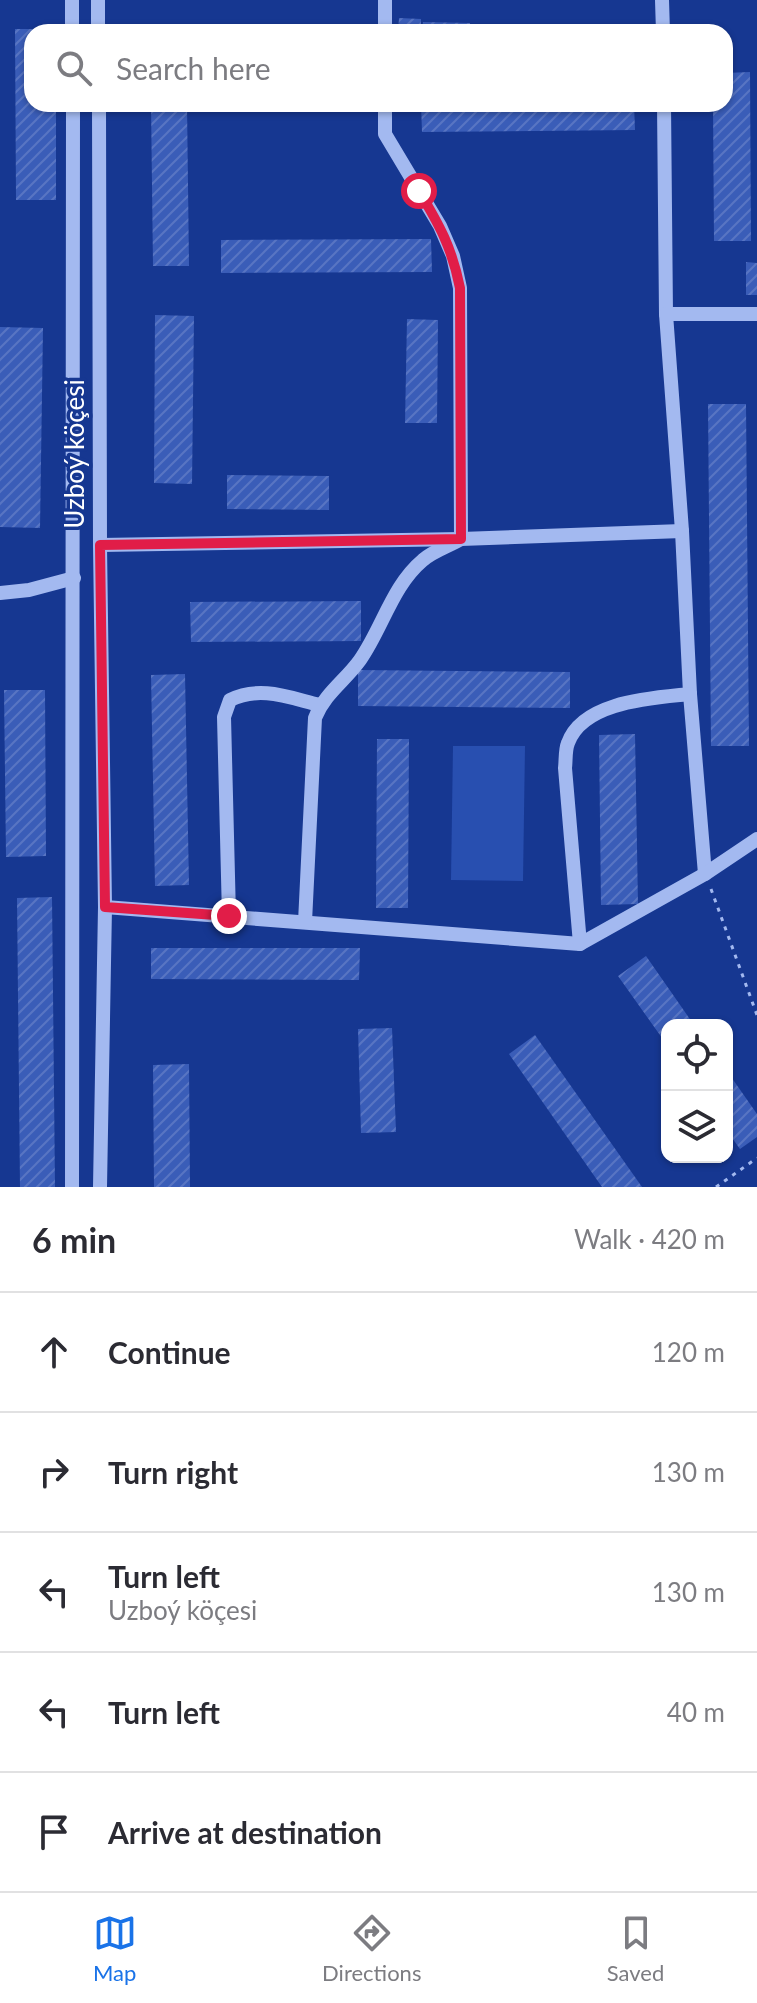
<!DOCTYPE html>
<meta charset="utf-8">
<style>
:root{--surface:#fff;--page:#f7f7f7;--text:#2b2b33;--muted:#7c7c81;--line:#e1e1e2;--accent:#1a73e8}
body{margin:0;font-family:Lato,sans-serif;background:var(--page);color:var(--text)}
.controls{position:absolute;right:24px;bottom:24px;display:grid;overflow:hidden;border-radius:16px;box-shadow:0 2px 6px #0004}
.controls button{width:72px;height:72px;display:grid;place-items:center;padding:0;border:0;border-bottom:2px solid var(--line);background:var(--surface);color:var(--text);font:40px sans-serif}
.stop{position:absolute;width:24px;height:24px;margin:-18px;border:6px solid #e11d48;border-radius:50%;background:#fff}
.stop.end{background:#e11d48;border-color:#fff;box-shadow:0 2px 8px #0008}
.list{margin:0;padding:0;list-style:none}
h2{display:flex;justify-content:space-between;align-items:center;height:104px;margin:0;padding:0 32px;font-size:34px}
h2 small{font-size:26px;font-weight:400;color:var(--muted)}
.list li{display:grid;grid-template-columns:52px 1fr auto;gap:24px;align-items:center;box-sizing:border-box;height:120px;padding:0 32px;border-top:2px solid var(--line)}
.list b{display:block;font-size:30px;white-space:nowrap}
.list p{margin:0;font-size:26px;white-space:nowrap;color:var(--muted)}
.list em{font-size:26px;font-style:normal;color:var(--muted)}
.icon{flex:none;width:44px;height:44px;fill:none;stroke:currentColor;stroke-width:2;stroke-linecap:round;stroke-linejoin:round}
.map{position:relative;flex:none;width:757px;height:1187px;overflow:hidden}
.search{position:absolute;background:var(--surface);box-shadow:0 2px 6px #0004;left:24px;right:24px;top:24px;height:88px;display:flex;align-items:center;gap:20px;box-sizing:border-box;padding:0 28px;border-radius:24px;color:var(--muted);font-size:30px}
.sheet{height:704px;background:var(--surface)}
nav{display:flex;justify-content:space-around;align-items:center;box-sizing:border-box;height:112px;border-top:2px solid var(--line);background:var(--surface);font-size:22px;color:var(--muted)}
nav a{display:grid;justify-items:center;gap:4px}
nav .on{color:var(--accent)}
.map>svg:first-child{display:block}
.park{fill:#284fb0}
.building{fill:url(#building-hatch)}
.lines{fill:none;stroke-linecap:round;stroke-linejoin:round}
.path{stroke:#a3b9f0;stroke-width:3;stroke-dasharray:4 6;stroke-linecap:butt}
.minor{stroke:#a3b9f0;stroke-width:14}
.route{stroke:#e11d48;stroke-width:10}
.labels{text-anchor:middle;stroke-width:7;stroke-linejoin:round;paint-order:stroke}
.street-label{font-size:26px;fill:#fff;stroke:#163791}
</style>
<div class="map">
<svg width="757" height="1187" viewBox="0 0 757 1187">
<defs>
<pattern id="building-hatch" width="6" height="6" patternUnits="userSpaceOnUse" patternTransform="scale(2)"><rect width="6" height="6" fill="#3a5db8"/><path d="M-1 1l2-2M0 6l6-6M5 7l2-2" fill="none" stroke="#5875c3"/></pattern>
</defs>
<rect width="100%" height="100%" fill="#163791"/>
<polygon class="park" points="453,746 525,746 523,881 451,880"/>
<g class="building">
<polygon points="399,18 421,19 421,32 398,32"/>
<polygon points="423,22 470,23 470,32 422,32"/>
<polygon points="15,29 55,29 55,32 32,32 32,104 56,104 56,200 16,200"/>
<polygon points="750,72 751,241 714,241 713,104 725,104 725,73"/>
<polygon points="151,104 187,104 189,266 153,266"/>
<polygon points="421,104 634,104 635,130 422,132"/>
<polygon points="431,239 432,272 221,273 221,240"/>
<polygon points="746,262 757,263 757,295 746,295"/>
<polygon points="155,315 194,316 192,484 154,483"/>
<polygon points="407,319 438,320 437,423 405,423"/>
<polygon points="0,327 43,328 40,528 0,527"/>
<polygon points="708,404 746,404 749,746 711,746"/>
<polygon points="227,475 329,476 329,510 227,509"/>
<polygon points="361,601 361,641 191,642 190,602"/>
<polygon points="358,670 570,672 570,708 358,706"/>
<polygon points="185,674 189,885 155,886 151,675"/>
<polygon points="4,690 45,690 46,856 6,857"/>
<polygon points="635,734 638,904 601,905 599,735"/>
<polygon points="377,739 409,739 408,908 376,908"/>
<polygon points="52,897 55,1187 20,1187 17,898"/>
<polygon points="151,948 360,948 359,980 151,979"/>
<polygon points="646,956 694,1025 667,1025 667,1045 618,976"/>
<polygon points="392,1028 396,1132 361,1133 358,1029"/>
<polygon points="535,1035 642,1187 602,1187 509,1054"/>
<polygon points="189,1064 190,1187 154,1187 153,1065"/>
<polygon points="727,1071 757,1114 757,1137 740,1149 727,1131"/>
</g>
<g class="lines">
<g class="path">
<polyline points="711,889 757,1015"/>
<polyline points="716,1187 757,1158"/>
</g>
<g class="minor">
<polyline points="72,0 72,32"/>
<polyline points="98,0 98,32"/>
<polyline points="385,0 385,32"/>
<polyline points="662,0 663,32"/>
<polyline points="99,104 100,545 105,907 100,1187"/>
<polyline points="664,104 666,314 682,531 690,694 705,874"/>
<polyline points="666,314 757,314"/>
<polyline points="100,545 461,539 682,531"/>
<polyline points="0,593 29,590 74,578"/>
<polyline points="105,907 580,944 705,874 757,839"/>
<path d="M229,916L224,717L230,700C260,685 290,698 320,705"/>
<path d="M305,922L315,718C325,693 345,681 360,660C383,627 392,586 423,560C433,551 449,546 461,539L460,288L453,256L440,226L385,134V104"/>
<path d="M580,944L565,768C566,760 565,750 568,743C583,701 653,698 690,694"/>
<polyline points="72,1187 73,104"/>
</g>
</g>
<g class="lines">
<path class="route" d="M229,916L105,907L100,545L461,539L460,288C452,248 440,226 419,191"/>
</g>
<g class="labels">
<g class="street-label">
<text transform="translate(75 454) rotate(-90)" y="9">Uzboý köçesi</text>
</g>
</g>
</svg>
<div class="controls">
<button><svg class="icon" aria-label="locate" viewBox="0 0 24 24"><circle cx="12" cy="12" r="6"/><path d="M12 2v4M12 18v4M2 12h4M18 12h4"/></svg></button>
<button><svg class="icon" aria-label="layers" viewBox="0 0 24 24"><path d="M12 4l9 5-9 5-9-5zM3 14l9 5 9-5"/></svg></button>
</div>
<div class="stop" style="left:419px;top:191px"></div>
<div class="stop end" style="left:229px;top:916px"></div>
<div class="search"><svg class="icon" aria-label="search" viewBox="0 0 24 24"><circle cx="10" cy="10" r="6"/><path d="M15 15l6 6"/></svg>Search here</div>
</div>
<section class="sheet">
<h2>6 min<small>Walk · 420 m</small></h2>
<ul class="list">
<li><svg class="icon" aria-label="ahead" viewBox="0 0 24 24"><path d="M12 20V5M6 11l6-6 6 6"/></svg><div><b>Continue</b></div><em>120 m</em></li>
<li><svg class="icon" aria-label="right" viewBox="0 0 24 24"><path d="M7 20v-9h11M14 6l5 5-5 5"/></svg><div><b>Turn right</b></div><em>130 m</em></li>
<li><svg class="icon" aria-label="left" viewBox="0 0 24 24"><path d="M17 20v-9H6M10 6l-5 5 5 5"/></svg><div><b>Turn left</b><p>Uzboý köçesi</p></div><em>130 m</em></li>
<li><svg class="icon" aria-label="left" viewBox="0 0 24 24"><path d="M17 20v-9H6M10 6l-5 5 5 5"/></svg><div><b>Turn left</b></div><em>40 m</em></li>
<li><svg class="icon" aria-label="arrive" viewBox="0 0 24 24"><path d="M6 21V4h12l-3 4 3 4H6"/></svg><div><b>Arrive at destination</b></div></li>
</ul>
</section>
<nav>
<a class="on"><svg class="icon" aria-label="map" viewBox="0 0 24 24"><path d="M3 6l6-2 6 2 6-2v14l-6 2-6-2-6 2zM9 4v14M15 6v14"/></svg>Map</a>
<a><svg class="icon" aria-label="directions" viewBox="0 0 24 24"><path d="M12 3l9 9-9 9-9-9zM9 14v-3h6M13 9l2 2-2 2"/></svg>Directions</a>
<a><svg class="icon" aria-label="saved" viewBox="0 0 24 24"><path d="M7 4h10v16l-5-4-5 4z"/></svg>Saved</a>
</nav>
